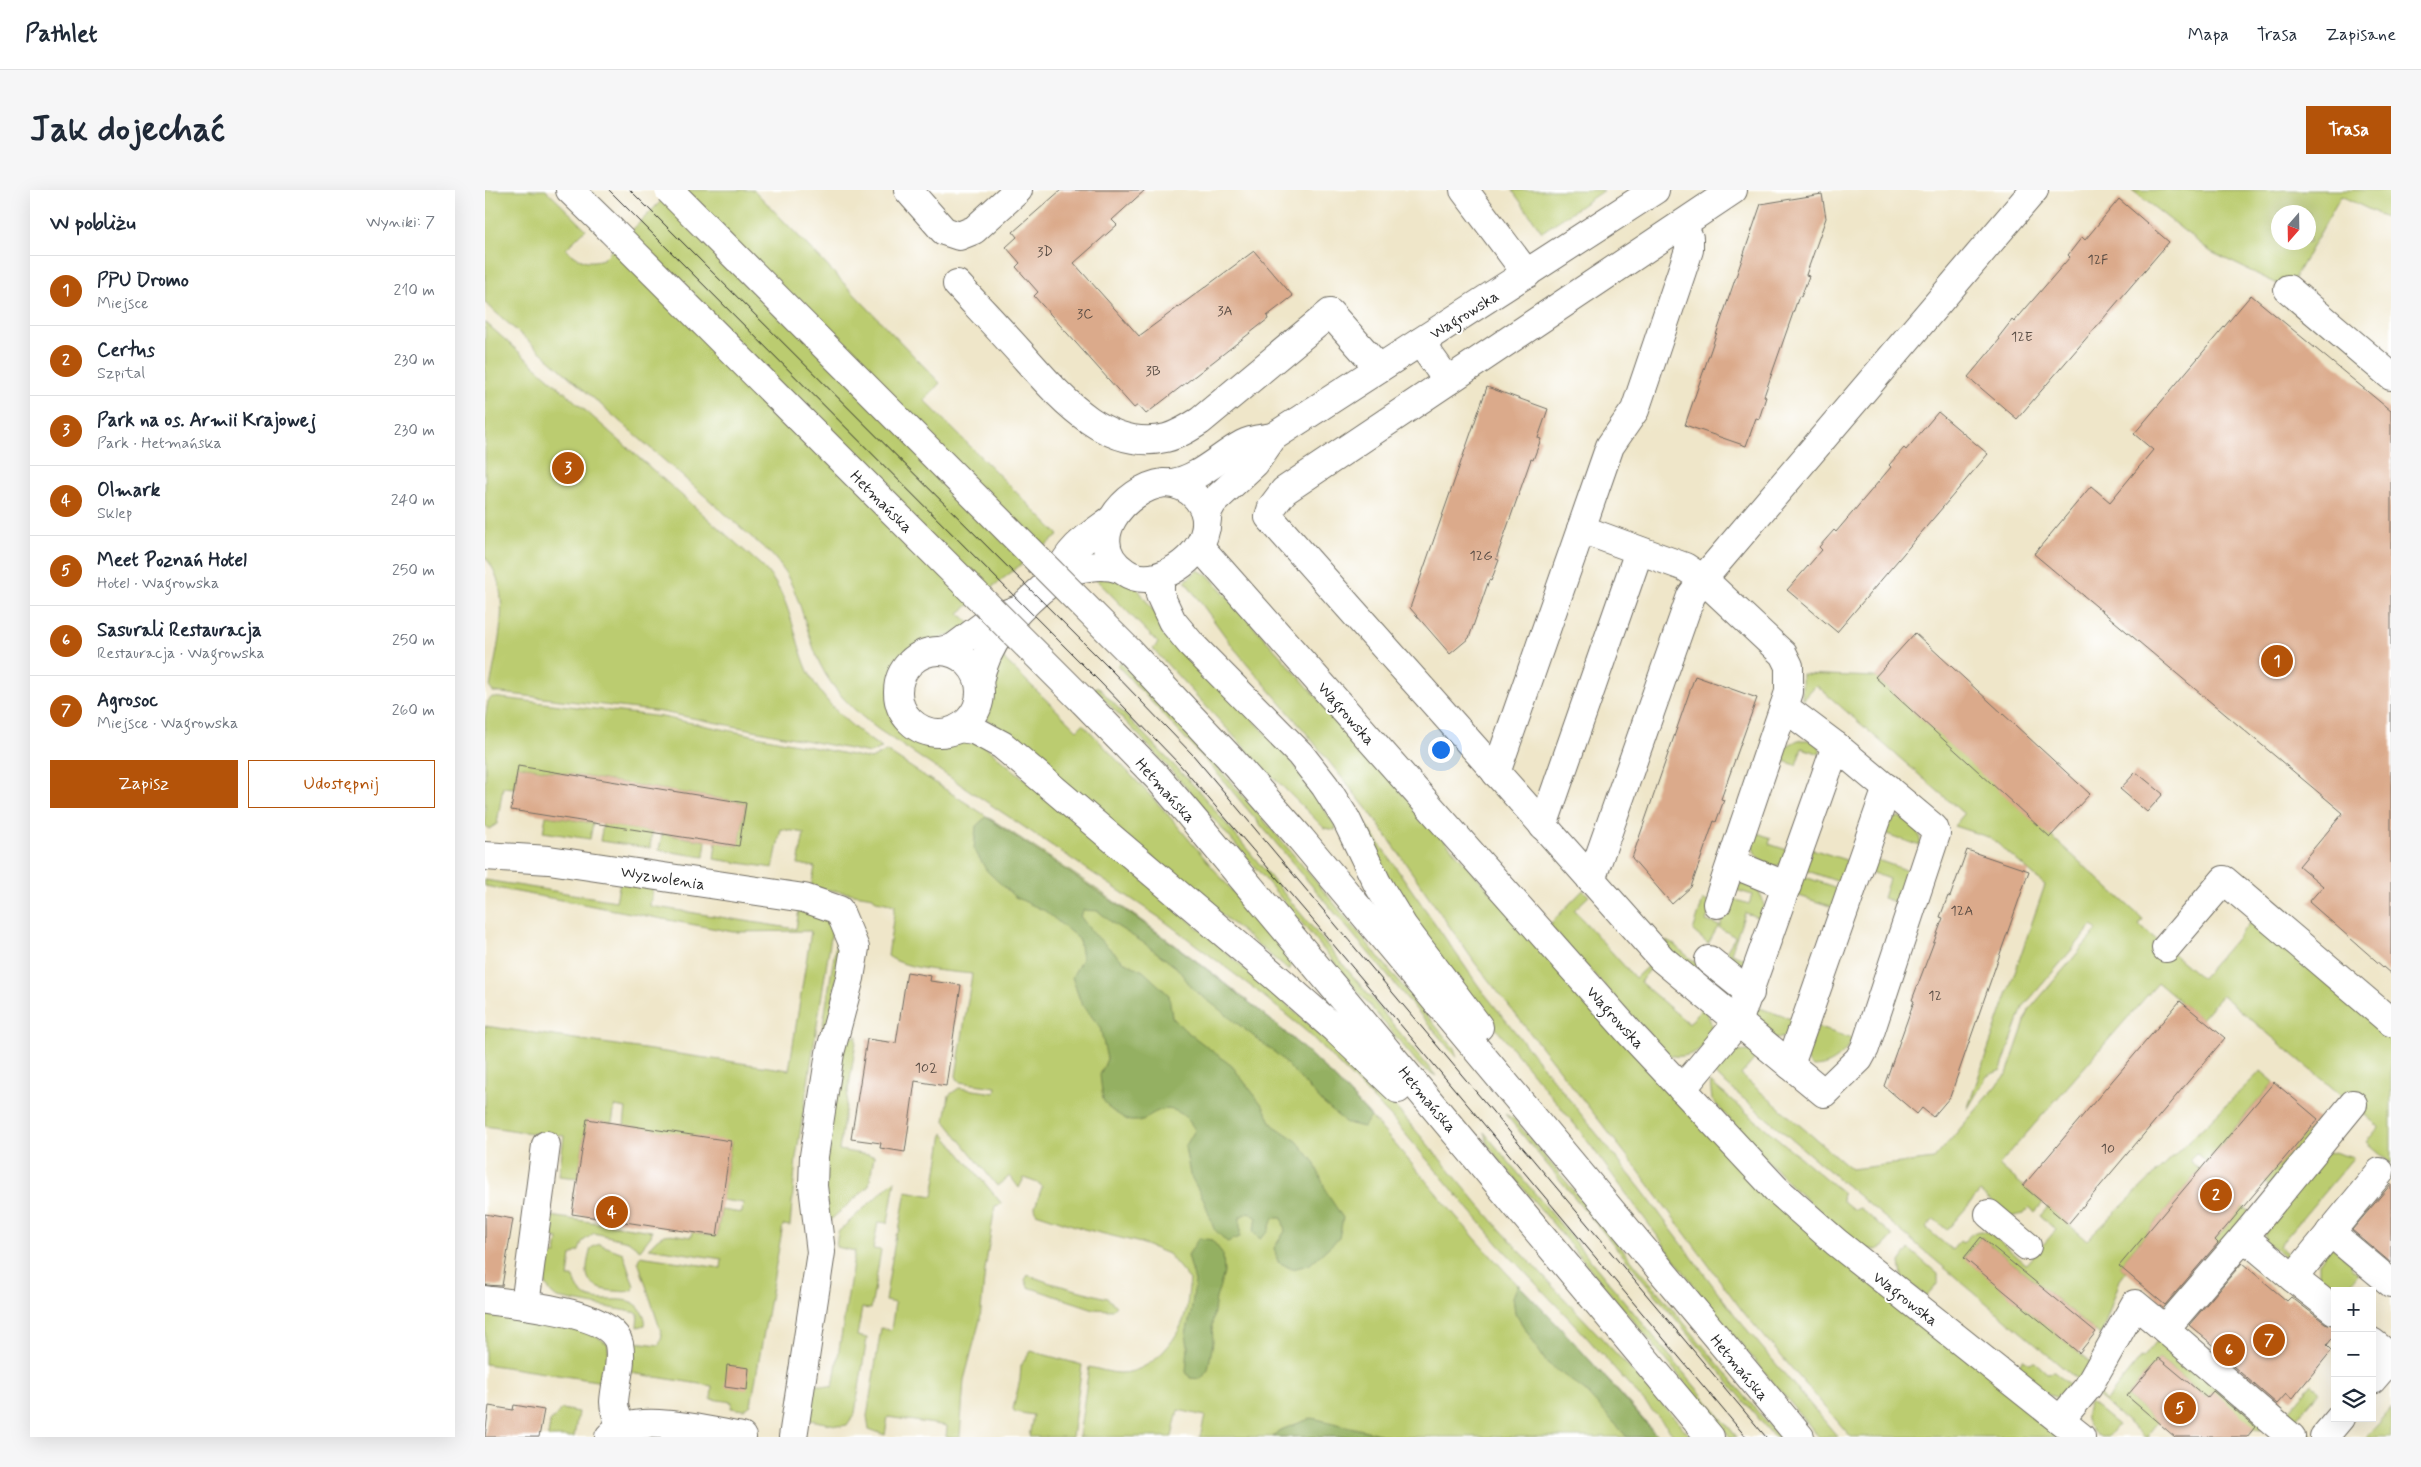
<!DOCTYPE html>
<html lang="pl">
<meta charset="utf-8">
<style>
:root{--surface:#fff;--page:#f6f6f7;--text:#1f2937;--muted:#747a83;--line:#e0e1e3;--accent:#b45309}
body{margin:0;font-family:Mynerve,sans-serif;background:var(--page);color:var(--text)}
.controls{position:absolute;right:15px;bottom:15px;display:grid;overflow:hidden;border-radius:0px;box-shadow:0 5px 20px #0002}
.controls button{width:45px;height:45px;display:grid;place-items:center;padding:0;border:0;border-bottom:1px solid var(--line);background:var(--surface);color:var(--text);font:25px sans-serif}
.compass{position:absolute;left:1786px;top:15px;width:45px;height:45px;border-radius:50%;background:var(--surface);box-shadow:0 5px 20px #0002;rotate:200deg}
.you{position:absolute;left:955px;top:559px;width:18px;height:18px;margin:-12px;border:4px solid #fff;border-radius:50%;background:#1a73e8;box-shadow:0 0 0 8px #1a73e833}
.badge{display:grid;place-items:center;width:32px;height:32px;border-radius:50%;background:var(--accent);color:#fff;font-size:16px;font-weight:700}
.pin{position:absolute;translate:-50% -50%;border:2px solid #fff;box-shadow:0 1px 5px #0006}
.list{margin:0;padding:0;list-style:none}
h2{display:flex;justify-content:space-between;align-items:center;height:65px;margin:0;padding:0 20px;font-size:21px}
h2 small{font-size:16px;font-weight:400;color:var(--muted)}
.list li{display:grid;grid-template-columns:32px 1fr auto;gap:15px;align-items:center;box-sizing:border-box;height:70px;padding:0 20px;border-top:1px solid var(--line)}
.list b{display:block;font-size:19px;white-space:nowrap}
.list p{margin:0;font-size:16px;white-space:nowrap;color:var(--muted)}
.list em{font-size:16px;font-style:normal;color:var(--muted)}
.actions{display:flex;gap:10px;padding:15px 20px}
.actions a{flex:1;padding:11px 0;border:1px solid var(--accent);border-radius:0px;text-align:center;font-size:18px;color:var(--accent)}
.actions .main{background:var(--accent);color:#fff}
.icon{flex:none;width:28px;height:28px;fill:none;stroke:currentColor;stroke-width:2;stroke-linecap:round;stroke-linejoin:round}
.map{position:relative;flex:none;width:1906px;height:1247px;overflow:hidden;border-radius:0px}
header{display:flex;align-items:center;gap:30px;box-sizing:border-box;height:70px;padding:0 25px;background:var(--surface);border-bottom:1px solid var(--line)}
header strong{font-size:24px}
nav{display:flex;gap:28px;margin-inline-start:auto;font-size:18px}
.intro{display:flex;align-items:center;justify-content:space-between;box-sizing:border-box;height:120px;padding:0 30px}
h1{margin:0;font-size:35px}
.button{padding:12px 22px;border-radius:0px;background:var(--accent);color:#fff;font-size:18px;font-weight:700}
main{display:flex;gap:30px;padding:0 30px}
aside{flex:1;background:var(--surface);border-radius:0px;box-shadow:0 5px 20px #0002}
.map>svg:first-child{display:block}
.green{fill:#bbcc6f;stroke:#737c4d;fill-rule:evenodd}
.forest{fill:#94b062;stroke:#606e46}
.building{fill:#dbaa8b}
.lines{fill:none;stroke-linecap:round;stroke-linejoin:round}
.minor-casing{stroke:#706c62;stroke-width:30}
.minor{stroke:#fff;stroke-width:28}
.tram{stroke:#2b2b2b;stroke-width:1}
.minor-bridge-casing{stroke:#706c62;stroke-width:30;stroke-linecap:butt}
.minor-bridge{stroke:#fff;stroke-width:28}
.labels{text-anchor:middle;stroke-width:4;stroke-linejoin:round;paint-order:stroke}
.number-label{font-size:14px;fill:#574b43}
.street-label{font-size:16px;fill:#2b2b2b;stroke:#fff}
</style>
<header>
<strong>Pathlet</strong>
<nav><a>Mapa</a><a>Trasa</a><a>Zapisane</a></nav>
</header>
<div class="intro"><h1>Jak dojechać</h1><a class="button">Trasa</a></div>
<main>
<aside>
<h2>W pobliżu<small>Wyniki: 7</small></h2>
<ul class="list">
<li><span class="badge">1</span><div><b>PPU Dromo</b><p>Miejsce</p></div><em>210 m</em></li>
<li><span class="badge">2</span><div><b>Certus</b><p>Szpital</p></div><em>230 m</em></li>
<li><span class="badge">3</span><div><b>Park na os. Armii Krajowej</b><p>Park · Hetmańska</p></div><em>230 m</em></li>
<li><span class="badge">4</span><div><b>Olmark</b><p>Sklep</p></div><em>240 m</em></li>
<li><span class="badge">5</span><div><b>Meet Poznań Hotel</b><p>Hotel · Wagrowska</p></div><em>250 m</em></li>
<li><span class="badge">6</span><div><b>Sasurali Restauracja</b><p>Restauracja · Wagrowska</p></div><em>250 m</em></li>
<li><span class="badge">7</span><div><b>Agrosoc</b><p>Miejsce · Wagrowska</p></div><em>260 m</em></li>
</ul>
<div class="actions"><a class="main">Zapisz</a><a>Udostępnij</a></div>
</aside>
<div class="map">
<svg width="1906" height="1247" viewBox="0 0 1906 1247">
<rect width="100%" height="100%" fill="#fff"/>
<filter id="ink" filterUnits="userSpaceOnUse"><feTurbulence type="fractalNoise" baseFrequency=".02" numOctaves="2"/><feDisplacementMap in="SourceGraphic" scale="10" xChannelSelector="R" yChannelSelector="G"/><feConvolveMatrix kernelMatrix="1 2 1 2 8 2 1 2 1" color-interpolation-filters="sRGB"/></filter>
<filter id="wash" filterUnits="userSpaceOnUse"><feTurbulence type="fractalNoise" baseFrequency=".0096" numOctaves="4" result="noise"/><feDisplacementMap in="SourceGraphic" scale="20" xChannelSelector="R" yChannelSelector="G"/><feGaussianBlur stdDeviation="1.12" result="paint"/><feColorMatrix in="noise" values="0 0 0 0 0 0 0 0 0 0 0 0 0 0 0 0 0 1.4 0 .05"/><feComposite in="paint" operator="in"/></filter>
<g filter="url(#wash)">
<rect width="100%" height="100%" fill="#efe6c9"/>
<g class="green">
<path d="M0,0H61L101,39L81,59C93,70 102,74 118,69L187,0H269L455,193L439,210L574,345L474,423L487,436L431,458L414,472L409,510L425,537L449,547L488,546L592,633L873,877C929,934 977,998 1031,1057C1089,1120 1150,1181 1206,1247H1191L1095,1140L1015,1056L906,927L822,842L776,804L678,730L394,540C371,523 347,500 335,474C318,436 316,397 287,365L0,113Z"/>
<polygon points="1027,0 1119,0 1057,42"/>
<path d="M1647,0H1906V30L1856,6L1803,99L1726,62ZM1794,22H1824V52H1794Z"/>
<path d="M0,132L278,377C307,408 307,444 323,481C338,513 368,539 397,558L385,563L177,522L8,502L5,498C11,459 30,401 0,367Z"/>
<polygon points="713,380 724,386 1159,874 1578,1247 1366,1247 1259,1123 1150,976 990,773 889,628 822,544 748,457 700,391"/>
<polygon points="605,383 651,396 666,418 808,573 851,637 850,640 839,638 769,568 668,459 673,453"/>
<polygon points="513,463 592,540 598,534 679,620 805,769 807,773 805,779 803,780 499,527 502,498"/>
<path d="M635,472C754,594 860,727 969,858L972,868L725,575L632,475Z"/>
<path d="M1317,484L1390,487L1658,729L1654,735L1717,788L1767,730L1906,846V974L1881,952L1894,937L1737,805L1716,829L1673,793L1514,975L1558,1013L1550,1022L1544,1017L1538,1024L1525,1027L1495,1002L1462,1040L1449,1029L1441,1038L1467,1060L1475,1051L1478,1053C1486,1043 1492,1038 1505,1043L1541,1074L1571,1040L1555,1026L1563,1017L1602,1050L1776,881L1789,892L1721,972L1711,963L1704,970L1715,980L1634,1076L1641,1082L1635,1090L1616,1146L1496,1047L1479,1067L1606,1173L1595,1192L1228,883L1249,862L1265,861L1273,865L1256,885L1366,979L1449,969L1522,884L1544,820L1612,740L1607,736L1538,817L1516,880L1502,886L1482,920L1560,695L1506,648L1469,636L1479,624L1331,495L1317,510Z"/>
<path d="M612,496L713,600L951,886L936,877C829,750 726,617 609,499Z"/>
<path d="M7,507L177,527L386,569L401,561C541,652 685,741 810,851C884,915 941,995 1007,1067C1062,1127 1121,1184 1173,1247H715L720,1226L693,1220L687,1247H594L604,1177C614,1179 625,1183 635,1183C665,1183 692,1152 700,1125C703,1114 703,1101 705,1090L683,1064L656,1053L599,1039L551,1023L550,1017L557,997L555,994L539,988L534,998L525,986L512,996L460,931L464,905L474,898L510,903L511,897L474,892L471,886L487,784C463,781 422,780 403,766L410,715L391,711L388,707L326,697L330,677L313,674L319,643L296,639L288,678L229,669L231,652L254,656L261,613L33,576L29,598L18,597L12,634L4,639L0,636V529L3,511Z"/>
<polygon points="1313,550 1324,550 1335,557 1335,564 1317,558 1311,575 1292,569 1298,558"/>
<polygon points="873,623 995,798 1156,999 1253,1129 1353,1247 1334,1247 1224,1116 1095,941 990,813 936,739 907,695"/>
<polygon points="61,626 108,633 105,649 58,642"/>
<path d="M1414,627C1427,632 1437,642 1435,656L1399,643L1405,630Z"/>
<polygon points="118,634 167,642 165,658 115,651"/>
<path d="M1267,641L1286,648L1284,654L1302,660L1296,674L1287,677C1270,669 1266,660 1267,641Z"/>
<polygon points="177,644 221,651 219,667 174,660"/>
<polygon points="1327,659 1364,671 1357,693 1320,680"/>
<polygon points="1390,669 1426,682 1416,714 1398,708 1404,689 1385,682"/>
<polygon points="1317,686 1355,699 1348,717 1311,705"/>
<path d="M0,690L131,711L135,692L168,697L165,716L311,739L314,719L335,724L348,734L311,968L305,1036L298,1035L266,1215L259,1220L246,1218L247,1212L226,1209L227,1196L146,1183L150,1152L174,1155L177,1145L153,1071L155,1066L236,1078L237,1069L164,1058C178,1040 185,1044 206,1047L207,1042L232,1046L236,1020L257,1023L258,1013L237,1010L246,952L139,935L141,918L130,916L127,933L102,930L93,988L74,986L79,946L73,945L72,947L0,936V836L304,880L326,741L248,742L0,696Z"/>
<path d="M1258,692C1277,699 1281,710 1278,729L1260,723L1246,763L1264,770L1258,776L1253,777L1238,767L1250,747L1233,737L1223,754L1208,741L1218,710L1227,713L1221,731L1235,736L1245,708L1264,714L1267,705L1248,699Z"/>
<path d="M1098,700L1104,706L1089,720L1150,788L1165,774L1167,777L1155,792L1204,834L1217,818C1242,843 1212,873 1183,865L1064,735Z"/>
<polygon points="353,741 356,759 329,926 324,923"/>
<polygon points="1181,750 1187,753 1249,805 1240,807 1184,760"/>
<polygon points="1272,817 1309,830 1302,846 1292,849 1271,832 1269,827"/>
<path d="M1332,837L1368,849C1359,865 1347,877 1328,877L1321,870Z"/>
<polygon points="372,846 354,960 389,966 384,996 342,1033 336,973 358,855 363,849"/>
<polygon points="1225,892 1358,1003 1357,1010 1369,1020 1375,1018 1408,1046 1398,1057 1391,1060 1377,1058 1306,996 1227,910"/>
<polygon points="1020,924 1029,929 1294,1247 1289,1247"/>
<polygon points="1833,929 1837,933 1788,999 1779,992"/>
<polygon points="999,942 1252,1247 1245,1247 1004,957"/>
<polygon points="458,943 517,1014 510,1016 500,1080 495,1130 479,1190 475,1247 461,1247 462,1236 403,1227 400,1245 384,1239 382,1226 396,1138 406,1140 410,1113 400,1111 411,1045 414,1041 421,1001 448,1006"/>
<polygon points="1849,962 1868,968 1794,1056 1806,1067 1800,1067 1780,1051 1780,1036 1840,964"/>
<polygon points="410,990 403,1033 393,1032 388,1059 396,1060 386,1119 377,1118 372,1146 382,1148 370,1223 362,1235 356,1236 325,1230 323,1220 327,1194 348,1197 370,1061 351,1057 353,1042"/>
<polygon points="1758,1017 1767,1024 1683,1115 1677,1113"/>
<path d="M65,1026L167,1041L166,1046L155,1060L143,1051L109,1043L97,1052L94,1061L86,1065L83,1087H89C97,1128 141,1096 156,1120C159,1125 161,1130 160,1135L152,1137L153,1123L72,1108L66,1103L58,1089L59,1062L71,1064L73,1049L62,1047Z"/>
<path d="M114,1054L138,1063L149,1096L148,1100C141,1103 135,1101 128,1101C98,1098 99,1083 106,1058Z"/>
<polygon points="1846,1056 1867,1074 1865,1077 1873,1084 1862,1097 1867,1101 1850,1101 1850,1105 1840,1090 1834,1092 1834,1073"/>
<polygon points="1424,1059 1453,1084 1453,1093 1441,1106 1417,1087 1415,1072"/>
<polygon points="543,1085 565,1093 622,1108 631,1116 627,1120 609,1119 543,1097 540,1090"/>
<polygon points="0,1118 92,1133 123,1154 125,1193 0,1174"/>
<polygon points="1676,1146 1780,1236 1776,1240 1769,1239 1765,1244 1674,1168 1642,1206 1673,1232 1664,1243 1664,1247 1660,1247 1611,1205 1612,1203 1621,1211 1656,1167 1658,1168"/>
<polygon points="546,1161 597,1175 587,1247 544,1247 548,1225 530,1222 528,1219 535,1190 536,1175"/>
<path d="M1538,1168L1543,1173L1550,1172L1562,1183L1569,1182L1590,1199C1586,1201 1580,1206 1576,1207C1561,1210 1542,1187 1532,1179Z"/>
<polygon points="1827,1194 1835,1201 1810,1230 1827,1245 1821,1246 1796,1230"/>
<path d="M1605,1212L1633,1235L1623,1247H1615C1602,1237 1596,1227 1605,1212Z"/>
<polygon points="1906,1218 1906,1247 1881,1247"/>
<polygon points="77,1219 93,1222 89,1247 63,1247 65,1232"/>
</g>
<g class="forest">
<path d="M501,627C607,698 715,767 811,852C838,875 862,901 886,927L878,937L861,933L839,914L794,866L708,799L692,778L659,753L630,735L613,721L598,720L595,726L607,742L638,771L658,781L684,805L687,827L700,840L747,876L778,916L788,935L812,951L829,972L843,1005L858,1028L854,1048L824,1075L807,1079L793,1072L789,1058L800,1041L797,1028H788L783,1042L775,1049L768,1042L772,1028L764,1022L755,1027V1047L742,1052L729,1039L719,1010L705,985L700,957L710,940C697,917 678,912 658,931H644L626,920L618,910L615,885L622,869L615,837L596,813L587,787L597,769L594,749L560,721L530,707L502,681L489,659L491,636Z"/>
<polygon points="714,1048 727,1050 738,1064 739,1083 731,1108 727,1135 728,1152 723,1180 716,1189 705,1188 701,1182 703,1157 701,1144 706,1123 710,1092 703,1065"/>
<polygon points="1033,1094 1086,1149 1173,1247 1142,1247 1100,1201 1061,1172 1030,1123 1028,1107"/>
<polygon points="827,1228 903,1246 906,1247 788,1247 793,1241"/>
</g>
<g id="blocks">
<g class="building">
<polygon points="576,0 660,0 627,30 632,35 589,73 654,146 769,61 808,106 782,126 783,129 661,224 653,215 649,218 549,106 553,102 531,77 535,73 521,57 532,47 528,42"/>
<polygon points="1337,4 1341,28 1321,85 1324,86 1316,107 1314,106 1279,206 1281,207 1274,229 1271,228 1261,256 1200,235 1276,14"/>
<polygon points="1634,9 1684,52 1532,229 1483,187 1515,149 1513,148 1527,130 1529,132 1585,67 1583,65 1597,47 1600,50"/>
<polygon points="1766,105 1906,221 1906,784 1824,712 1838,696 1814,676 1858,623 1549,364 1606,296 1625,312 1668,260 1649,244"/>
<polygon points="1002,197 1063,219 1053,248 1056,249 1048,270 1046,269 1011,369 1014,370 1006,391 1004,390 984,448 965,464 925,418"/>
<polygon points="1453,222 1503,264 1352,442 1302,400 1337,360 1334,357 1349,340 1351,342 1406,277 1404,275 1419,258 1421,260"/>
<polygon points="1430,443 1605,604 1565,647 1390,487"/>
<polygon points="1210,486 1272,508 1236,609 1239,610 1231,632 1229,631 1206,697 1187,714 1147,668"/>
<polygon points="33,576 261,613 254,656 26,620"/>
<polygon points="1651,582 1678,604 1662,622 1635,599"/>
<polygon points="1482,660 1544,681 1465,907 1448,927 1437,918 1432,924 1399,896 1429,811 1427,810 1458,728 1455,727 1463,706 1465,707"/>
<polygon points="422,782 446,786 445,791 476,795 461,896 430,891 420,962 395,958 396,953 366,949 382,849 411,853"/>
<polygon points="1695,811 1740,848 1583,1034 1538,996"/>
<polygon points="1789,892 1833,929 1730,1050 1733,1053 1680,1115 1634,1076"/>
<polygon points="102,929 246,951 232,1046 87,1024"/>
<polygon points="1906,994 1906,1073 1867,1040"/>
<polygon points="0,1024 28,1029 17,1096 0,1095"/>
<polygon points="1496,1047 1611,1142 1594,1163 1479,1068"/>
<polygon points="1757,1073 1802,1111 1806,1107 1840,1133 1850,1136 1850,1145 1842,1155 1847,1160 1807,1209 1801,1204 1792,1214 1748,1176 1750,1173 1704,1135"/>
<polygon points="1674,1168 1722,1208 1728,1201 1770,1237 1762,1247 1690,1247 1642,1206"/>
<polygon points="242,1175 264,1178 262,1200 240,1197"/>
<polygon points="29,1215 59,1220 54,1247 0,1247 4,1216 28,1220"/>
</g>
</g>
</g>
<g filter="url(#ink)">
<use href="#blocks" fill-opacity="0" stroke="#706c62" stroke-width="1"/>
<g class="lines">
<defs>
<g id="minor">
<polyline points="85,0 125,39"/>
<polyline points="423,0 459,41 474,46 489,40 533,0"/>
<polyline points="979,0 1042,84"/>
<polyline points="1248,0 799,301 787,317 784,327 1177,769 1339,903 1374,869 1380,858 1451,644 1449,638 1351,556 1299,517"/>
<path d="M472,94C495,119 519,144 542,170C576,208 622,262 681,248C693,245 704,238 715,231L845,123L894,178"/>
<polyline points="1803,99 1906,186"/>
<polyline points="935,152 963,191"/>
<path d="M679,293C706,293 728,318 719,345C711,372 667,401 640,382C595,352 640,298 679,293Z"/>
<path d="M687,293C714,289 734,267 758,254C767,249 778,249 788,247"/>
<polyline points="721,337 723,321 728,312 770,273 788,247 1170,0"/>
<polyline points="1096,339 1200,377 1218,389 1298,464 1304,476 1304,502 1232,714"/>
<polyline points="714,356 1146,844 1291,999 1351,1052 1596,1247"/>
<path d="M574,385C582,359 604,346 626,330"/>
<polyline points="675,387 675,405 687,431 706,454 815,564 840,596 861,629 892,693 918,736 994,837"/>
<polyline points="455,461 468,458 507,429 531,420"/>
<circle cx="454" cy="502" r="41"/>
<polyline points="645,462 744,567 816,649 1315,1247"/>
<path d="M494,492C501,453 528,424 557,399C563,395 569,387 575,385C593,377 617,373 635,379"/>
<polyline points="597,510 673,588 703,623 1225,1247"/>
<polyline points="474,538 489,540 517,555 792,788 850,839 913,899"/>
<polyline points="1011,583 1125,256 1150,220 1204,60 1204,48 1198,34"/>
<polyline points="1058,636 1154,361"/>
<polyline points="0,666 64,670 319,708 354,720 370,758 365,788 345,863 329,966 328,996 336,1062 308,1247"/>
<polyline points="1246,673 1302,696"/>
<polyline points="1106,690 1206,406 1218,389 1549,0"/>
<polyline points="1681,758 1739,690 1906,832"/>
<polyline points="1224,770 1265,803"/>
<polyline points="1305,875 1402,598"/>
<polyline points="1197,899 1253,832 1351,556"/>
<polyline points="1504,1024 1542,1056"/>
<polyline points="1845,1042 1906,1093"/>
<polyline points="1759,1047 1808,1088"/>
<path d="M0,1110C29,1114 127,1121 134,1154C138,1173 130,1193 129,1212C129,1220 133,1230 136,1238"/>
<polyline points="40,1115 61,955"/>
<polyline points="1850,1121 1808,1088 1895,982"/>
<polyline points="1680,1139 1806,1247"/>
<polyline points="1887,1152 1906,1167"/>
<polyline points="1887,1190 1906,1168"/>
<polyline points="1575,1230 1603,1197 1650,1114 1680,1139 1759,1047 1868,914"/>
<path d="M124,1247C145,1220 226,1242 257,1247"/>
<polyline points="1839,1247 1855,1228"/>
</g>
</defs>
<use href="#minor" class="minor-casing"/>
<use href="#minor" class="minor"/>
<g class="tram">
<polyline points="124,0 615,492 695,575 826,728 1261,1247"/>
<polyline points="145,0 627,481 708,565 1281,1247"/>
</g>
<defs>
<g id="minor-bridge">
<polyline points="184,0 645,462"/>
<polyline points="125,39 597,510"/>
</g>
</defs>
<use href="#minor-bridge" class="minor-bridge-casing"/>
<use href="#minor-bridge" class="minor-bridge"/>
</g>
</g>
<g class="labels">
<g class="number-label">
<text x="560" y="66">3D</text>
<text x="1613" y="74">12F</text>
<text x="740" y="125">3A</text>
<text x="600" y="128">3C</text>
<text x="1537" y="151">12E</text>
<text x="668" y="185">3B</text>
<text x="996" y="370">12G</text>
<text x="1477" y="725">12A</text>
<text x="1450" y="810">12</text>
<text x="441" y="882">102</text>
<text x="1623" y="963">10</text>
</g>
<g class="street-label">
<text transform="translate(979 124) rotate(-32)" y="6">Wagrowska</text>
<text transform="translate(397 311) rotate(45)" y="6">Hetmańska</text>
<text transform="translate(862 523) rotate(49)" y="6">Wagrowska</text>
<text transform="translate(681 600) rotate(48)" y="6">Hetmańska</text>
<text transform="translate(178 687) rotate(9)" y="6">Wyzwolenia</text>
<text transform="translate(1131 827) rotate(48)" y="6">Wagrowska</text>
<text transform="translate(943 909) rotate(50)" y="6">Hetmańska</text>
<text transform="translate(1421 1108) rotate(38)" y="6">Wagrowska</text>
<text transform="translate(1255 1177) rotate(50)" y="6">Hetmańska</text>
</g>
</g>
</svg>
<div class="controls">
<button>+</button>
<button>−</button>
<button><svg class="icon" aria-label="layers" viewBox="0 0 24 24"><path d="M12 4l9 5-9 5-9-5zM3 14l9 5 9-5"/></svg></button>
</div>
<svg class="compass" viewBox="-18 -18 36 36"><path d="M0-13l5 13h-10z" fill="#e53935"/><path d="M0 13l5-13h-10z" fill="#747a83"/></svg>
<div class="you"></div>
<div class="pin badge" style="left:1792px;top:471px">1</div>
<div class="pin badge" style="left:1731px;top:1005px">2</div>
<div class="pin badge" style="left:83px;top:278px">3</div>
<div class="pin badge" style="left:127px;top:1022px">4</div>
<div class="pin badge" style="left:1695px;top:1218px">5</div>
<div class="pin badge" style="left:1744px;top:1160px">6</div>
<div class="pin badge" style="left:1784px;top:1150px">7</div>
</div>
</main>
